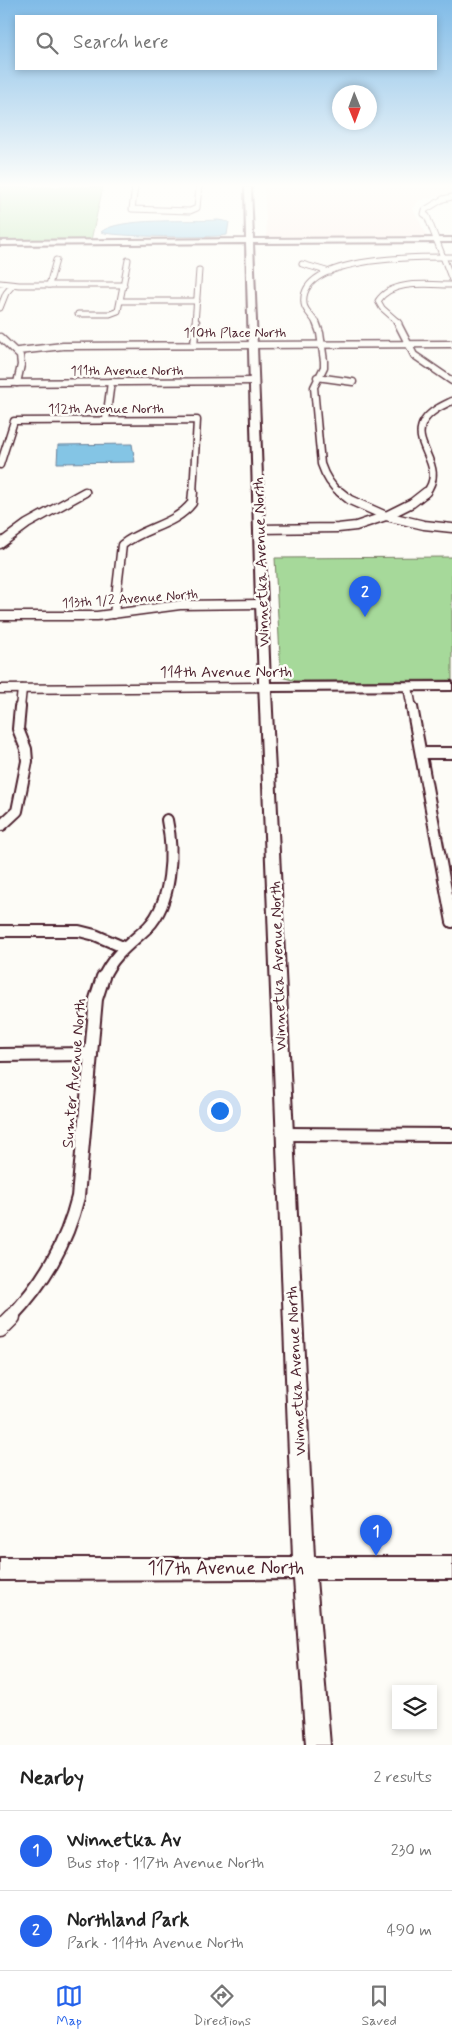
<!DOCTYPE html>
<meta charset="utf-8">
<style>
:root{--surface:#fff;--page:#f6f6f6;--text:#222;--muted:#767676;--line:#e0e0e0;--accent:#2563eb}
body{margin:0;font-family:Mynerve,sans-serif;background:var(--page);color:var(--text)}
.controls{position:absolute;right:15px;bottom:15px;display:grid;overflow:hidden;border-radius:0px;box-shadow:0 2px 8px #0003}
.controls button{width:45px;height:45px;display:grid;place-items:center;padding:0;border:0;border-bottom:1px solid var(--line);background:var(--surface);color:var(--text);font:25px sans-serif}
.compass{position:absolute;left:332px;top:85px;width:45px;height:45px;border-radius:50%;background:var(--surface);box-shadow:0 2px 8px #0003;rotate:179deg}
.you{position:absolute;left:219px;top:1110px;width:18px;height:18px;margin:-12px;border:4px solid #fff;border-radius:50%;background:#1a73e8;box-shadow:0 0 0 8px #1a73e833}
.badge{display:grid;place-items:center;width:32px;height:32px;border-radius:50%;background:var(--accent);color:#fff;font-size:16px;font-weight:700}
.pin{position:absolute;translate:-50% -41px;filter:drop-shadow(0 1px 2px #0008)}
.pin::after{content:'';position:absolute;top:26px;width:18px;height:15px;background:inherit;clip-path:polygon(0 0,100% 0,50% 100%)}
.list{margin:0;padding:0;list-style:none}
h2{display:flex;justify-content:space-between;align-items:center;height:65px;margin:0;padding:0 20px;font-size:21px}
h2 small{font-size:16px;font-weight:400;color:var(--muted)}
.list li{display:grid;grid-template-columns:32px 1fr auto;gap:15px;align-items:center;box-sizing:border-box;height:80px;padding:0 20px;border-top:1px solid var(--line)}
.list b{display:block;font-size:19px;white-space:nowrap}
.list p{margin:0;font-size:16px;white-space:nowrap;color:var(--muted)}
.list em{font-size:16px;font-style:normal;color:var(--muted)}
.icon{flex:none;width:28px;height:28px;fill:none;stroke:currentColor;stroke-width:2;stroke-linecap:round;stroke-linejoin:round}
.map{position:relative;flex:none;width:452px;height:1745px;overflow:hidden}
.search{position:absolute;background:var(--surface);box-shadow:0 2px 8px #0003;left:15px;right:15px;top:15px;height:55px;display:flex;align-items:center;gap:12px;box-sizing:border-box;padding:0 18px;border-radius:0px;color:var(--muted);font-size:19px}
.sheet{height:225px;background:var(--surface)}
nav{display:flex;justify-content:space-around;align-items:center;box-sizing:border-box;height:70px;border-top:1px solid var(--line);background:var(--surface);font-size:14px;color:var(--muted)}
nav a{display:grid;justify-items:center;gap:2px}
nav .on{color:var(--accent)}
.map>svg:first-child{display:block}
.built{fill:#fdeae5}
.green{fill:#a6d99a;stroke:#787c62}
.water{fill:#84c5e5;stroke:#6d839b}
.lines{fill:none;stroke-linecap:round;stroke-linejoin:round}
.minor-far5-casing{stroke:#4a1f2b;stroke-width:7}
.minor-far4-casing{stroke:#4a1f2b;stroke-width:9}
.minor-far3-casing{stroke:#4a1f2b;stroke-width:11}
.minor-far2-casing{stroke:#4a1f2b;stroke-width:14}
.minor-far1-casing{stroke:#4a1f2b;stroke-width:16}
.minor-casing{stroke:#4a1f2b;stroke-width:19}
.tertiary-casing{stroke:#4a1f2b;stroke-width:4}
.minor-far5{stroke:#fdfcf7;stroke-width:5}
.minor-far4{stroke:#fdfcf7;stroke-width:6}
.minor-far3{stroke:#fdfcf7;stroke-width:8}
.minor-far2{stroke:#fdfcf7;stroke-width:10}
.minor-far1{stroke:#fdfcf7;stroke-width:12}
.minor{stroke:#fdfcf7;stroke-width:16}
.tertiary{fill:#fdfcf7;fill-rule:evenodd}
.labels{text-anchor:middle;stroke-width:5;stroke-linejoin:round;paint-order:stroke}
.far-street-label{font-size:14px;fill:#4a1f2b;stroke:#fdfcf7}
.street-label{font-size:16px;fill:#4a1f2b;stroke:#fdfcf7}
.near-street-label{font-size:19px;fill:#4a1f2b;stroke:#fdfcf7}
</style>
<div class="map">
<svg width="452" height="1745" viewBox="0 0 452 1745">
<rect width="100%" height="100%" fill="#fdfcf7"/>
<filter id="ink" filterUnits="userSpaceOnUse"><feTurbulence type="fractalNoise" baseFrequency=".02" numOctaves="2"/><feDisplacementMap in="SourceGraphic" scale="10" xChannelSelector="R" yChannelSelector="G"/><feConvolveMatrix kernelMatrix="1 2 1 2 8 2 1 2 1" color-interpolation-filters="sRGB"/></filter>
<g filter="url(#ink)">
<polygon class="built" points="264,187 452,187 452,194 419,200 413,209 427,236 267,238"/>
<g class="green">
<polygon points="0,187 103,187 91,240 0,241"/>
<polygon points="452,557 452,680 296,681 281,677 275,558"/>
</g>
<g class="water">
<path d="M218,220L229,222L227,235C213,238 113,237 101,232C118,217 193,222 218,220Z"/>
<polygon points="132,444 135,462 57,463 58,445"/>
</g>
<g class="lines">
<defs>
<g id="minor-far5">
<polyline points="135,187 132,209 190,211 197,208 199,187"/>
<polyline points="452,197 443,199 425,210 424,214 427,216 452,280"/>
<polyline points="302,264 330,272"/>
<polyline points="0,283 19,285 124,285"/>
<polyline points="49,285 56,260"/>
<polyline points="121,301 197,301"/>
<polyline points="0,308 6,293 13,285"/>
<polyline points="78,314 110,314 118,311 128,260"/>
<polyline points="195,323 199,270"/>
<path d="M316,323C313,317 305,311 304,304C297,255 423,257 452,257"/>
<path d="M399,323L382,308L378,301C392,279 429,285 452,285"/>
</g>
<g id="minor-far4">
<path d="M316,322L320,333L324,361V367L314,387L321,464C325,476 331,486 341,494"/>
<polyline points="397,322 414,355 452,381"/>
<polyline points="0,337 20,356 21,365 17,383"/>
<polyline points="194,345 196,322"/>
<polyline points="18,351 63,346 452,344"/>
<polyline points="317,377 353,382"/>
<polyline points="0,383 254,381"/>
<polyline points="106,420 111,382"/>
<polyline points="0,465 14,421 197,420 193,494"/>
<polyline points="83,494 86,492"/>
<path d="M425,494C449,466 409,445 424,421C430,411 442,406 452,401"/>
</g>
<g id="minor-far3">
<polyline points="340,492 350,500 386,516 412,503 426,492"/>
<polyline points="258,529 338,528 356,526 386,516 424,525 452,528"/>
<polyline points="0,544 27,524 85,492"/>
<path d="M114,614L122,545C144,527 174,526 192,503L193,492"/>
<polyline points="0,616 97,616 180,605 261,604"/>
<polyline points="408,687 412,708"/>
<polyline points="0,689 265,687"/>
<polyline points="20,708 22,689"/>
</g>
<g id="minor-far2">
<polyline points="412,707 452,922"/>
<polyline points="422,753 452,753"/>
<polyline points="2,825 17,811 27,761 26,749 18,729 20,707"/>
<polyline points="0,931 79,931 95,935 123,947"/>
<path d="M103,978C113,955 130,944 148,927C172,902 174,852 167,820"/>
</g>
<g id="minor-far1">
<polyline points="0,1055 91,1054"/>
<polyline points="284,1134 452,1135"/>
<path d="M10,1318C44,1282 66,1245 78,1197L96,999L103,977"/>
</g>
<polyline id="minor" points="0,1329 12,1317"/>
<polygon id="tertiary" points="245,187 251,187 253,239 452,238 452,242 253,243 270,683 452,682 452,690 271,691 314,1557 452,1557 452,1579 316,1579 330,1745 306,1745 294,1579 0,1580 0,1558 293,1558 256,604 246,243 0,245 0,241 246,239"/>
</defs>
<use href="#minor-far5" class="minor-far5-casing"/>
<use href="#minor-far4" class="minor-far4-casing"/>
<use href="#minor-far3" class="minor-far3-casing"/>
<use href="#minor-far2" class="minor-far2-casing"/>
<use href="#minor-far1" class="minor-far1-casing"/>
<use href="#minor" class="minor-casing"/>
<use href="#tertiary" class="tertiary-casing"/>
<use href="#minor-far5" class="minor-far5"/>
<use href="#minor-far4" class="minor-far4"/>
<use href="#minor-far3" class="minor-far3"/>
<use href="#minor-far2" class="minor-far2"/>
<use href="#minor-far1" class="minor-far1"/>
<use href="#minor" class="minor"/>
<use href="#tertiary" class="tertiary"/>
</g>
</g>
<linearGradient id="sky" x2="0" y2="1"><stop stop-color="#80bbe7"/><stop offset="0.43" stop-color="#fefefb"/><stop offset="1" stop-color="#fefefb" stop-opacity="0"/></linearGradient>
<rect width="452" height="431" fill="url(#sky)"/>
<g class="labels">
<g class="far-street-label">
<text x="235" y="337">110th Place North</text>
<text x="127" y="375">111th Avenue North</text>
<text x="106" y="413">112th Avenue North</text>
<text transform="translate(130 598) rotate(-4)" y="5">113th 1/2 Avenue North</text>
</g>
<g class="street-label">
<text transform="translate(260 562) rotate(-92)" y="6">Winnetka Avenue North</text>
<text x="226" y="677">114th Avenue North</text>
<text transform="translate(277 966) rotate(-92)" y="6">Winnetka Avenue North</text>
<text transform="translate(73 1073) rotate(-85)" y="6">Sumter Avenue North</text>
<text transform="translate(295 1371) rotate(-93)" y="6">Winnetka Avenue North</text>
</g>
<g class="near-street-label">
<text x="226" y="1574">117th Avenue North</text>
</g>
</g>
</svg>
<div class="controls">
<button><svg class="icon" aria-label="layers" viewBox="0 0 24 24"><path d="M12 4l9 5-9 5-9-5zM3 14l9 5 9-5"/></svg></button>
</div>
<svg class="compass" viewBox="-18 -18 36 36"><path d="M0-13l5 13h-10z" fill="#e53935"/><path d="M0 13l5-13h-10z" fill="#767676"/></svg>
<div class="you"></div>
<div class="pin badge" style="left:376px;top:1556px">1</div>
<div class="pin badge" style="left:365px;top:617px">2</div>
<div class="search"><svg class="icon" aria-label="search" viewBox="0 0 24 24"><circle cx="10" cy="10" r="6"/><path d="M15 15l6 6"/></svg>Search here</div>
</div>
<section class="sheet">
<h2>Nearby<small>2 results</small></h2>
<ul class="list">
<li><span class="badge">1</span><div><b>Winnetka Av</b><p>Bus stop · 117th Avenue North</p></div><em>230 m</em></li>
<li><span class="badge">2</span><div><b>Northland Park</b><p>Park · 114th Avenue North</p></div><em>490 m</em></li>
</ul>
</section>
<nav>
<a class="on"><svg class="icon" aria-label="map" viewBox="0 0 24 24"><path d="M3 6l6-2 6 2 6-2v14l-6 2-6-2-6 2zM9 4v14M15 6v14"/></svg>Map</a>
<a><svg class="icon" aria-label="directions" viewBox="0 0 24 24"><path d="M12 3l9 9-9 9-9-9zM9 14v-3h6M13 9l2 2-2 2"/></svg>Directions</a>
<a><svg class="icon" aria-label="saved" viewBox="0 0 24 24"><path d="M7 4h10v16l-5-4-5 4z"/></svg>Saved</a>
</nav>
